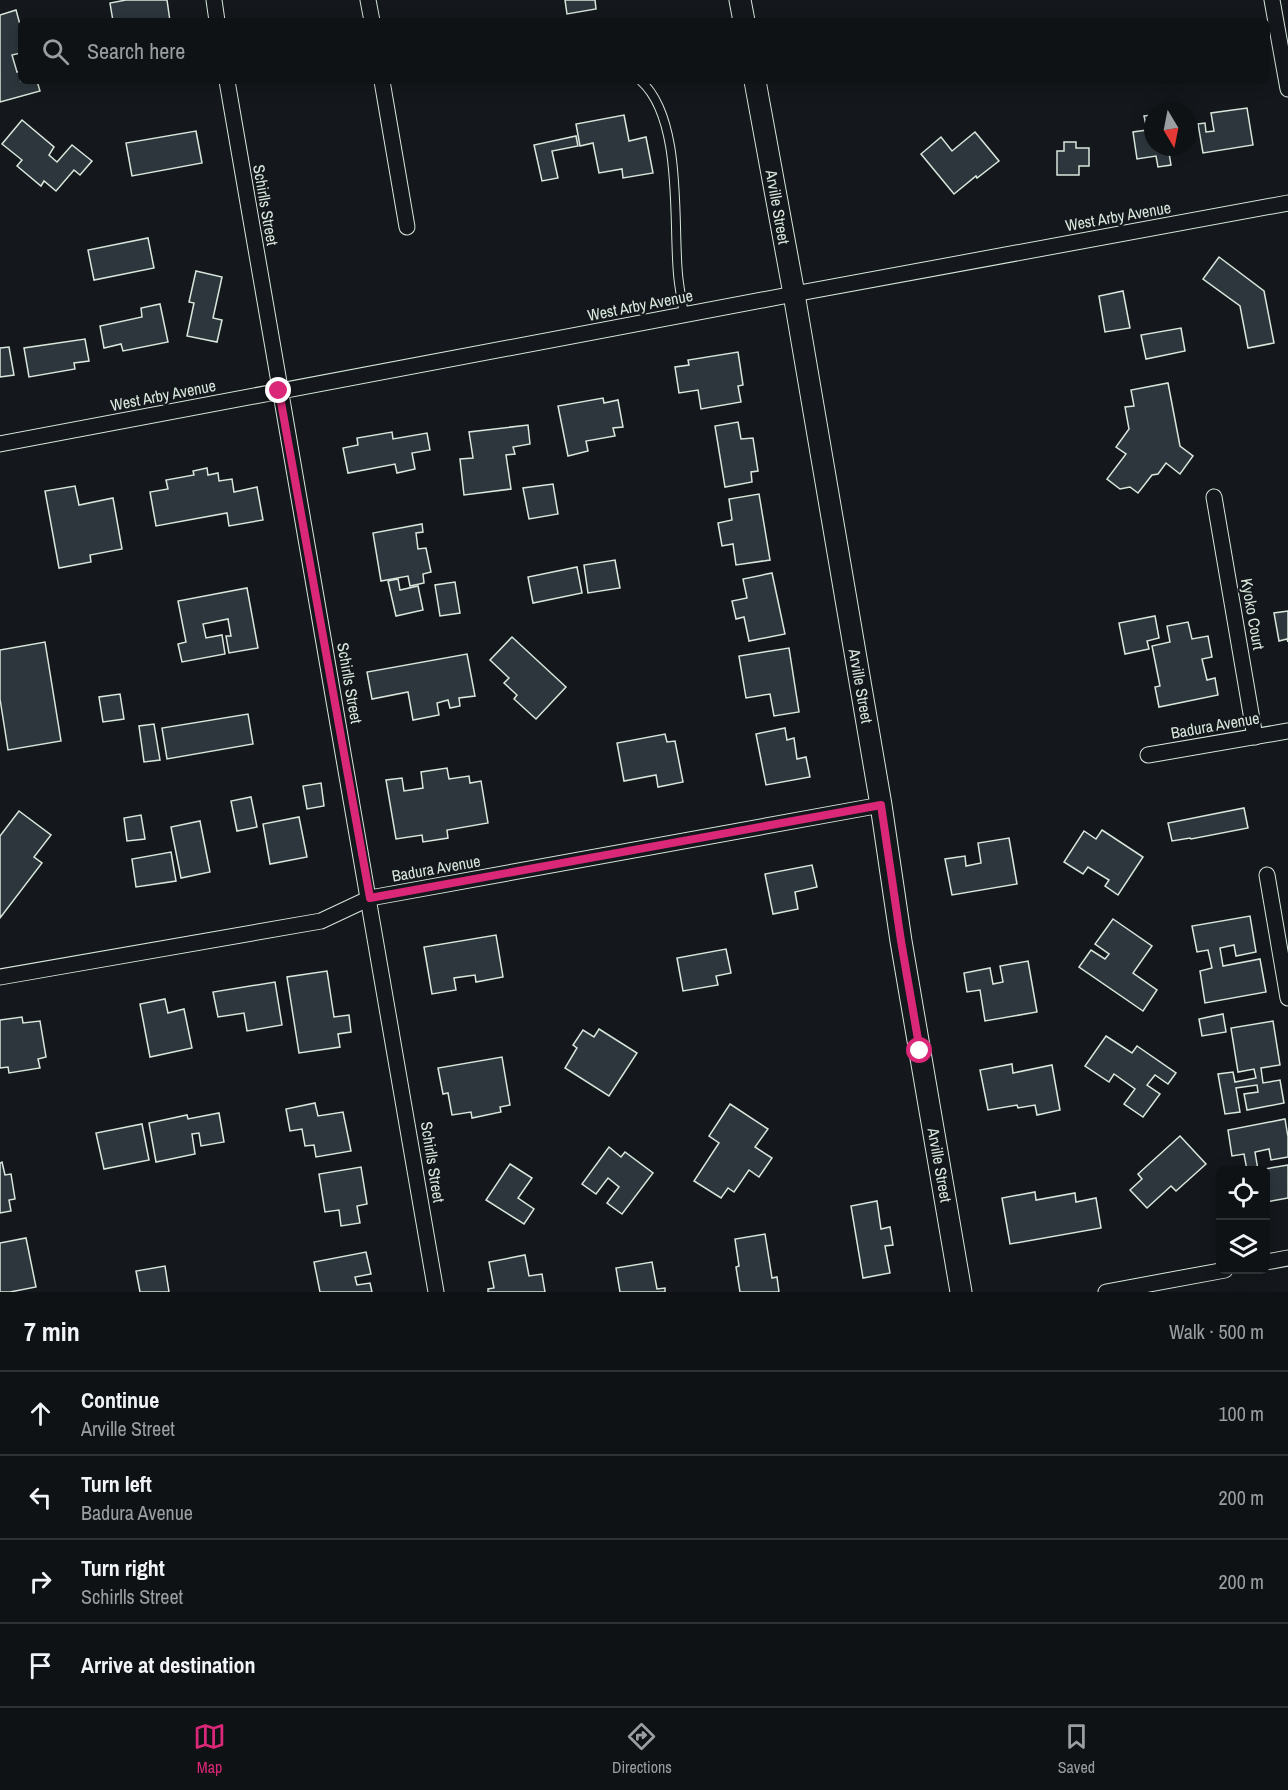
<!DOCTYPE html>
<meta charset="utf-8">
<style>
:root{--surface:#0f1215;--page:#1d2022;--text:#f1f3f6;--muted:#9b9ea0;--line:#2f3234;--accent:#db2777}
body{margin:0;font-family:"Archivo Narrow",sans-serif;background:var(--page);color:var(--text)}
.controls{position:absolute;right:18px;bottom:18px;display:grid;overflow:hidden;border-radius:9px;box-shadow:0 3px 15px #0003}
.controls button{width:54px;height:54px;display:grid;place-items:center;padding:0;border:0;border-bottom:2px solid var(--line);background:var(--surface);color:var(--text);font:30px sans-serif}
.compass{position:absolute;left:1144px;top:102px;width:54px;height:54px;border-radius:50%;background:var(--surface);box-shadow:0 3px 15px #0003;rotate:170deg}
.stop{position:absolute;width:18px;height:18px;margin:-14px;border:4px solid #db2777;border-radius:50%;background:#fff}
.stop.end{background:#db2777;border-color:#fff;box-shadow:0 2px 6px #0008}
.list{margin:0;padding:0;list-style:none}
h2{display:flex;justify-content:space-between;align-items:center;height:78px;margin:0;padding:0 24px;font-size:26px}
h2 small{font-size:20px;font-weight:400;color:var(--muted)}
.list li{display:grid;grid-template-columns:39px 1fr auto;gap:18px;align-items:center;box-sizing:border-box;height:84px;padding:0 24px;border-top:2px solid var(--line)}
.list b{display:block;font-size:22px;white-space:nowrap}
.list p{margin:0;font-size:20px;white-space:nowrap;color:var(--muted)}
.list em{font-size:20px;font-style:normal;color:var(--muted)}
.icon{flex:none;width:33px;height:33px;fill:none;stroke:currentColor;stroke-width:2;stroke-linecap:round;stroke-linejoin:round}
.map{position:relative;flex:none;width:1288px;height:1292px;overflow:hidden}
.search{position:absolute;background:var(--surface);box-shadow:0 3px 15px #0003;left:18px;right:18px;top:18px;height:66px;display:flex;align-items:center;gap:15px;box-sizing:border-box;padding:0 21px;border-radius:9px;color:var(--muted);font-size:22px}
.sheet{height:414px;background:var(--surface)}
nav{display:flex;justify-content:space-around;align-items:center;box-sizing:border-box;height:84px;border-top:2px solid var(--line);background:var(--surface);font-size:16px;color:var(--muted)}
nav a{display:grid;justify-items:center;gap:3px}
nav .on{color:var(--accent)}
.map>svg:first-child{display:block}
.building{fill:#2c363c;stroke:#d8e6dc;stroke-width:1.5}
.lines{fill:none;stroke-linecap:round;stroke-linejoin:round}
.lane-casing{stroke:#d8e6dc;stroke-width:10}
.street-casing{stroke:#d8e6dc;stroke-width:17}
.secondary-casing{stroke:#d8e6dc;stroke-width:23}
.lane{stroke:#14181c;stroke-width:8}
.street{stroke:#14181c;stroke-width:15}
.secondary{stroke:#14181c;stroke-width:21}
.route{stroke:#db2777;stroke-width:8}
.labels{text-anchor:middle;stroke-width:4.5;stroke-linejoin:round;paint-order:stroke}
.street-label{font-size:16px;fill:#d8e6dc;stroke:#14181c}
</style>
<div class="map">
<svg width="1288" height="1292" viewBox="0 0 1288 1292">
<rect width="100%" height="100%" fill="#14181c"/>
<g class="building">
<polygon points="126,0 167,0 170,21 113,21 110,3"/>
<polygon points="565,0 595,0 596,9 567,14"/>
<polygon points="16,10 21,28 21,53 12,55 17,72 21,71 21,81 37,81 40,91 0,102 0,15"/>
<polygon points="1247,108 1253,145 1203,153 1198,124 1205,123 1206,132 1214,131 1211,113"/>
<polygon points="624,115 629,141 646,137 653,173 623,178 622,169 599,173 593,143 580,146 576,124"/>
<polygon points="1153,115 1153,147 1168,147 1171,165 1158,167 1156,156 1137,159 1133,132 1147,130 1144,116"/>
<polygon points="22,120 54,147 49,155 57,162 72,145 92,161 80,175 74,170 56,191 44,181 41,186 17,166 22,160 2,144"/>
<polygon points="196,131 202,163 132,176 126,143"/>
<polygon points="975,132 999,161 977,178 976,176 954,194 921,154 941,137 952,151"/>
<polygon points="576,136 578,146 552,151 558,178 542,181 534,145"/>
<polygon points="1064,142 1076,142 1076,148 1089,148 1089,166 1079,166 1079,175 1057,175 1057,151 1064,151"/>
<polygon points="148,238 154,268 94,280 88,250"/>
<polygon points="1219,257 1264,291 1274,343 1248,348 1240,306 1203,279"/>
<polygon points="196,271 222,277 213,318 222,320 217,342 187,336 194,303 189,302"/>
<polygon points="1123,291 1130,328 1105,332 1099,296"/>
<polygon points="160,304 168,342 123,351 121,344 104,348 100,326 142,317 141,308"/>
<polygon points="1181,328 1185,351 1146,359 1141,335"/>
<polygon points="85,339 89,361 74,363 75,369 29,377 24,348"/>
<polygon points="9,347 14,375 0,377 0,348"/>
<polygon points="738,352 743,385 738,386 741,402 701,409 698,390 679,393 675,367 689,365 688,360"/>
<polygon points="1168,383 1180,446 1193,456 1180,474 1166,463 1158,474 1152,475 1138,493 1130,487 1120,489 1107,479 1126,454 1116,447 1129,429 1125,407 1134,406 1131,390"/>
<polygon points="603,398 604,403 618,400 623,427 613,428 615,436 586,441 588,451 568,456 558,406"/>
<polygon points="738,422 741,439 753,438 758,471 751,472 752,482 725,487 715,426"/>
<polygon points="528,425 530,444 513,447 515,454 506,455 511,489 464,495 460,459 473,458 469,432"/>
<polygon points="392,432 393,439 427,433 430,450 412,453 415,469 397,473 395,464 348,473 343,448 358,445 357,438"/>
<polygon points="207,468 208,475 218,473 219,481 232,479 234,492 257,487 263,520 229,526 227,513 156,526 150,492 168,489 166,480 194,475 193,471"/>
<polygon points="553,484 558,514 529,519 523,488"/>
<polygon points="75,486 79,505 113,498 122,549 90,555 91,562 59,568 45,491"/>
<polygon points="759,494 770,560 736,565 733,544 722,546 718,523 732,520 729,499"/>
<polygon points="422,524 423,532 416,533 418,549 426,548 431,572 423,574 424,583 410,586 408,576 381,581 373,533"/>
<polygon points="615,560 620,588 588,593 584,565"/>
<polygon points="577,567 582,593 533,603 528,577"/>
<polygon points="772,573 785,634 749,641 744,617 736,619 732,601 747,598 743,579"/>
<polygon points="398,579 400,590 418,586 423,610 396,616 388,581"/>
<polygon points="455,582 460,613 440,616 435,585"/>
<polygon points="247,588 258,648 229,653 226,636 231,636 228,619 203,624 206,638 222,635 225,654 182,662 178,644 186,642 178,601"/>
<polygon points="1288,611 1288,642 1287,639 1279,641 1274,613"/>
<polygon points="1155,616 1159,638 1147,641 1149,649 1125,654 1119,623"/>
<polygon points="1188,622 1192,639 1208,636 1212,657 1202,659 1207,680 1215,678 1218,695 1159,707 1155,687 1160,686 1152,646 1170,642 1167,626"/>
<polygon points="512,637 566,687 536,719 514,699 517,695 504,683 509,678 490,660"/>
<polygon points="45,642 61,741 8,750 0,699 0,650"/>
<polygon points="789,648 799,712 774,716 770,694 746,698 739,656"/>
<polygon points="467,654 475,696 459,698 460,706 450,708 448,700 437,703 439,715 413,720 408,692 372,699 367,672"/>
<polygon points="120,694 124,719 103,722 99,697"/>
<polygon points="248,714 253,744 167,759 162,728"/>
<polygon points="154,724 160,760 144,762 139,726"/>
<polygon points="785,728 787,740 794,738 797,759 806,757 810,777 766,785 756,734"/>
<polygon points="665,734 667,742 675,741 683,782 658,787 656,775 624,781 617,743"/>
<polygon points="447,768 449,779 469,776 470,783 481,781 488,823 447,830 448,838 423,842 422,835 396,839 386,780 402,778 404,791 423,788 421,772"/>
<polygon points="321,783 324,806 307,809 303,786"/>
<polygon points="251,797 257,827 237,831 231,801"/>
<polygon points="1244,808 1248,828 1191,839 1190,838 1172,841 1168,823"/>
<polygon points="19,811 51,835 34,857 42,863 0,918 0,836"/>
<polygon points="141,815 145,839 127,841 124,818"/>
<polygon points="299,817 307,857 270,864 263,824"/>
<polygon points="200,821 210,872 181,878 171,827"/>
<polygon points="1102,830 1143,857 1118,895 1105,886 1109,880 1088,867 1083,874 1064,862 1084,831 1096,839"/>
<polygon points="1009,838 1017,884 952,895 945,859 965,856 966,866 981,863 978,843"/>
<polygon points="171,852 176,881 136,887 132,859"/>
<polygon points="812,865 817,887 795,892 798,909 773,914 765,874"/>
<polygon points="1250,916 1256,952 1236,956 1234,945 1220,948 1223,966 1260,959 1266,992 1205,1003 1200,971 1212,968 1208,950 1197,952 1192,926"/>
<polygon points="1113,919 1152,946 1133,973 1157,990 1143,1011 1079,967 1091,950 1105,959 1109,954 1095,944"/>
<polygon points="496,935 503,977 476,982 475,975 454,978 456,990 432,994 424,947"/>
<polygon points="726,949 731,973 716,976 718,985 683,991 677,958"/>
<polygon points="1028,961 1037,1012 985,1021 980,990 967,992 964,973 990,968 993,984 1003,982 1000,966"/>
<polygon points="327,971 334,1017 349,1015 351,1032 338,1034 340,1047 299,1053 287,977"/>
<polygon points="275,982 282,1025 247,1031 244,1013 218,1017 213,992"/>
<polygon points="165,999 168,1013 184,1009 192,1048 150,1057 140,1004"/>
<polygon points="1223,1014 1226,1032 1202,1036 1199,1019"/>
<polygon points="22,1017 23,1023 40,1021 46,1057 38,1059 40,1068 9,1073 8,1067 0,1068 0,1020"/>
<polygon points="1273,1021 1280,1065 1261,1068 1263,1083 1280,1080 1284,1103 1247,1110 1244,1094 1258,1092 1257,1085 1236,1088 1240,1112 1225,1114 1218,1074 1233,1072 1235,1082 1256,1078 1254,1069 1238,1072 1231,1028"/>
<polygon points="599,1029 637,1053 609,1096 565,1068 577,1048 573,1045 583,1030 594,1037"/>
<polygon points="1106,1036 1132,1053 1137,1046 1176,1073 1168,1084 1155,1075 1147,1085 1160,1094 1143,1117 1124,1104 1135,1089 1114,1074 1109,1082 1085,1066"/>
<polygon points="502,1057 510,1105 500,1107 501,1112 472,1118 471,1112 452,1115 448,1093 443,1094 438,1068"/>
<polygon points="1012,1064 1013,1073 1052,1065 1060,1110 1037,1115 1035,1105 1018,1108 1017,1105 988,1110 980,1070"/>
<polygon points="315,1103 318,1116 343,1112 351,1151 316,1157 314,1145 305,1146 302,1129 290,1131 286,1109"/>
<polygon points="730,1104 768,1129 755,1147 772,1158 759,1177 749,1170 734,1192 728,1188 721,1198 694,1181 719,1143 709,1136"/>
<polygon points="219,1113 224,1142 201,1146 199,1133 192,1134 195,1154 156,1162 149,1123 187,1115 188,1119"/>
<polygon points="1285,1119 1288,1137 1288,1157 1271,1160 1269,1149 1255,1152 1258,1170 1247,1170 1244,1154 1232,1156 1228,1130"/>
<polygon points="142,1124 149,1160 104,1169 96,1133"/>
<polygon points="1180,1136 1206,1164 1176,1191 1171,1186 1147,1208 1130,1190 1142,1179 1138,1174"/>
<polygon points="609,1147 621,1157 625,1152 653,1173 622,1214 607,1203 619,1187 608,1178 596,1194 582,1184"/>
<polygon points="2,1162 5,1175 11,1174 15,1199 9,1200 11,1211 0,1213 0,1163"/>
<polygon points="510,1164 532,1178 518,1198 534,1209 524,1224 486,1200"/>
<polygon points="1288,1165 1288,1198 1266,1202 1266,1170 1259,1170"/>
<polygon points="361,1167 367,1204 357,1206 360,1223 341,1226 339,1210 325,1212 319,1174"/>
<polygon points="1035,1192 1036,1200 1075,1193 1076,1202 1096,1198 1101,1228 1010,1244 1002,1198"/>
<polygon points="877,1201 881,1229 890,1227 893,1245 885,1246 890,1273 863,1278 851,1206"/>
<polygon points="765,1234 772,1278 777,1277 779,1292 740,1292 736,1267 739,1266 735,1239"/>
<polygon points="26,1238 36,1287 10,1292 0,1292 0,1243"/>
<polygon points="366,1252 371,1274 355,1277 357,1285 370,1283 372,1292 320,1292 314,1262"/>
<polygon points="525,1255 529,1276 542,1274 545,1292 488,1292 488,1289 494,1288 489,1262"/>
<polygon points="652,1262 657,1289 665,1288 665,1292 620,1292 616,1268"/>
<polygon points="165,1266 169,1292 140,1292 136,1271"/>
</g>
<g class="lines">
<defs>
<path id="lane" d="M641,81C683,119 673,221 678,274C679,287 682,301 684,315"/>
<g id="street">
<polyline points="214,0 217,21"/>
<polyline points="368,0 372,21"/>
<polyline points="1272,0 1288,89"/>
<path d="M227,81C293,485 370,888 436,1292"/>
<polyline points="382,81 407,227"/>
<polyline points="0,444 794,294 1288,203"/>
<polyline points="1214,497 1255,737"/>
<polyline points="1148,755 1288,731"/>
<polyline points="1267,875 1288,998"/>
<polyline points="0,977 321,921 370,898 881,805"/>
<polyline points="1266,1262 1288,1258"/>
<polyline points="1106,1292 1225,1270"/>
</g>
<g id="secondary">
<polyline points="740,0 744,21"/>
<polyline points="755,81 794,294 881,805 901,941 961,1292"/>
</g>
</defs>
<use href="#lane" class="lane-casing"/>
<use href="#street" class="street-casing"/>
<use href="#secondary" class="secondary-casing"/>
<use href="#lane" class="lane"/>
<use href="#street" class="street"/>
<use href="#secondary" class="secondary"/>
</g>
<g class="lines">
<polyline class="route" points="279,391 370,898 881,805 901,941 920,1051"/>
</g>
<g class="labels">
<g class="street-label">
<text transform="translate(266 205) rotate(80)" y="6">Schirlls Street</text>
<text transform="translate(778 207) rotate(80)" y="6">Arville Street</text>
<text transform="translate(1118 216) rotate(-10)" y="6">West Arby Avenue</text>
<text transform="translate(640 305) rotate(-11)" y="6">West Arby Avenue</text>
<text transform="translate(163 395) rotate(-11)" y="6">West Arby Avenue</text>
<text transform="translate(1253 614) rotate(80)" y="6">Kyoko Court</text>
<text transform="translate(350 683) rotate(80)" y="6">Schirlls Street</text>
<text transform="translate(861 686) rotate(80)" y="6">Arville Street</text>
<text transform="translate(1215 725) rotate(-10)" y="6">Badura Avenue</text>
<text transform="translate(436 868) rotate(-10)" y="6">Badura Avenue</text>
<text transform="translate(433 1162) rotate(81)" y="6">Schirlls Street</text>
<text transform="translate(940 1165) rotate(80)" y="6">Arville Street</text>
</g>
</g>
</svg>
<div class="controls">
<button><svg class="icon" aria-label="locate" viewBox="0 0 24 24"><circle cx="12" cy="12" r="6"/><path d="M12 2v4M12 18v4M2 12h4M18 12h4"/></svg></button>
<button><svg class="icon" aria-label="layers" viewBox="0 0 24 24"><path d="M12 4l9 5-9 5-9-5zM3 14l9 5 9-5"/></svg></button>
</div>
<svg class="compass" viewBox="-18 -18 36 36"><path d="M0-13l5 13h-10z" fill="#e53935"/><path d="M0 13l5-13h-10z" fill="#9b9ea0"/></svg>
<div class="stop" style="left:920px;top:1051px"></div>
<div class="stop end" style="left:279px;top:391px"></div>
<div class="search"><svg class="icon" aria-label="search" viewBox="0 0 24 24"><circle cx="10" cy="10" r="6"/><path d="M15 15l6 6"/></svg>Search here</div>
</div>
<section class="sheet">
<h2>7 min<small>Walk · 500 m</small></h2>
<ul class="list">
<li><svg class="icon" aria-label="ahead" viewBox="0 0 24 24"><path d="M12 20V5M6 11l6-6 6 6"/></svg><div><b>Continue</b><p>Arville Street</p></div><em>100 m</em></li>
<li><svg class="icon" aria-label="left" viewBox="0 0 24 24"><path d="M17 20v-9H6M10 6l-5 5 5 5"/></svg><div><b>Turn left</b><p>Badura Avenue</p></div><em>200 m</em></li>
<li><svg class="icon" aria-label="right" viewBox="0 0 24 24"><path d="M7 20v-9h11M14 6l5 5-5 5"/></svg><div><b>Turn right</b><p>Schirlls Street</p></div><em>200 m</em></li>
<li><svg class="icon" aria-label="arrive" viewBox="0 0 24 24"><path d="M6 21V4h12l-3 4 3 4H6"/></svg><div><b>Arrive at destination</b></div></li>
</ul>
</section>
<nav>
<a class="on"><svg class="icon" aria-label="map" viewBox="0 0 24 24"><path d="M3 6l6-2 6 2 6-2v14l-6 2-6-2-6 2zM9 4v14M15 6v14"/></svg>Map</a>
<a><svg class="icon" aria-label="directions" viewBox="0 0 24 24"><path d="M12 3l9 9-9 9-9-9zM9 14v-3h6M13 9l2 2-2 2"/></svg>Directions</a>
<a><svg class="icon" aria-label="saved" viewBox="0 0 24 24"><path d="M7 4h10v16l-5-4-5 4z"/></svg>Saved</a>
</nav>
